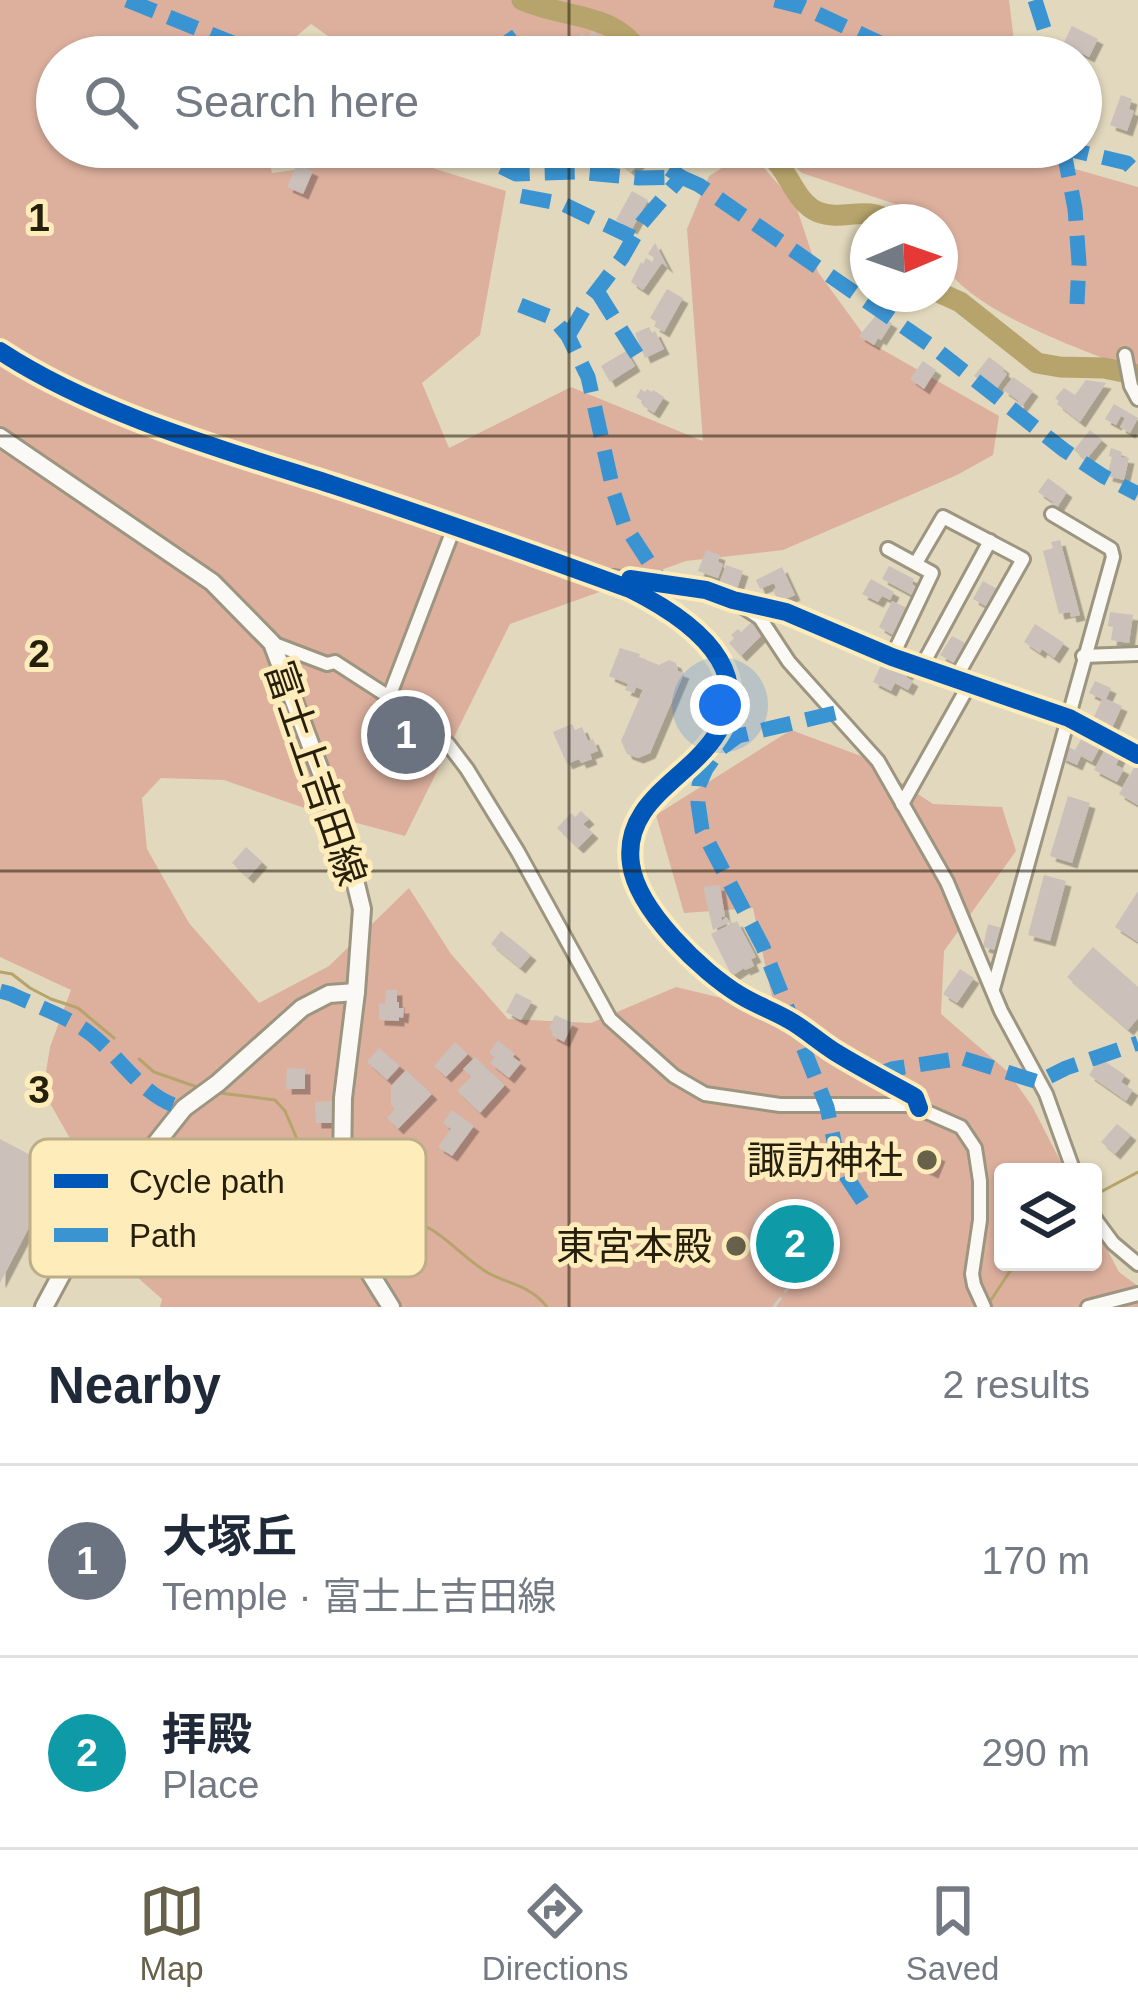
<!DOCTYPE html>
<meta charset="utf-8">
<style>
:root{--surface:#fff;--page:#f6f6f7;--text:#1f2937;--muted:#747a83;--line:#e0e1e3;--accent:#67604a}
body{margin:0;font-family:Helvetica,"Noto Sans JP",sans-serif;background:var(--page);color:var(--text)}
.controls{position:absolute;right:36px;bottom:36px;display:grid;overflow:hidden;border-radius:12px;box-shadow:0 3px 9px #0004}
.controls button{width:108px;height:108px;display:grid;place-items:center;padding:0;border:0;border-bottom:3px solid var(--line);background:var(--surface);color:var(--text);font:60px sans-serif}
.compass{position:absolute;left:850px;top:204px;width:108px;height:108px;border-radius:50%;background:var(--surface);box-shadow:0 3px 9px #0004;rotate:88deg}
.you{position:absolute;left:720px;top:705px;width:42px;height:42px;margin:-30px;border:9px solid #fff;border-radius:50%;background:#1a73e8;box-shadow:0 0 0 18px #1a73e833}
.badge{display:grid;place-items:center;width:78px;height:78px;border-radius:50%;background:var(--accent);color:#fff;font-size:39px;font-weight:700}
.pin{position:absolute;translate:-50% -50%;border:6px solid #fff;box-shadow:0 3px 12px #0006}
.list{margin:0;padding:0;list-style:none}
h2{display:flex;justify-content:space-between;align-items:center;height:156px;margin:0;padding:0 48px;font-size:51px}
h2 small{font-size:39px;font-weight:400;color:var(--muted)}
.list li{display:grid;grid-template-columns:78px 1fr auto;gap:36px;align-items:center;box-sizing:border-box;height:192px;padding:0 48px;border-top:3px solid var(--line)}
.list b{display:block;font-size:45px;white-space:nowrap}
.list p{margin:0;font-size:39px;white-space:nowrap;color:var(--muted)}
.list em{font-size:39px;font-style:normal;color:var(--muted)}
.icon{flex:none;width:66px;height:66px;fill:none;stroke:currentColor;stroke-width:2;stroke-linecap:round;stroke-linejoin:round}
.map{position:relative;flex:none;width:1138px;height:1307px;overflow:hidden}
.search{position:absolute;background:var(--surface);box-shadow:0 3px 9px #0004;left:36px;right:36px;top:36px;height:132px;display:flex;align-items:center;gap:30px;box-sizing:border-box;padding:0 42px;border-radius:66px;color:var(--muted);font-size:45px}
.sheet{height:540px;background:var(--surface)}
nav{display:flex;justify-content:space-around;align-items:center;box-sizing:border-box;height:168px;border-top:3px solid var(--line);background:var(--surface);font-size:33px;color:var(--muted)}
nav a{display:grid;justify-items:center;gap:6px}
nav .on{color:var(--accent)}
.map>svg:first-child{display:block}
.forest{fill:#ddb09e}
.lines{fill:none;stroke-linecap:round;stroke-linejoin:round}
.stream{stroke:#b7a46c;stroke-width:3}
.river{stroke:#b7a46c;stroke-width:21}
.building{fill:#cbc0ba;filter:url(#shadow)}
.street-casing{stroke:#9c9580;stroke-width:18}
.secondary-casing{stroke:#9c9580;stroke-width:22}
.path{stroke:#cfccc4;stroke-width:3;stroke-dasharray:12 6;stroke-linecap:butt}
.street{stroke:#fbf9f5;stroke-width:12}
.secondary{stroke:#fbf9f5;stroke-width:16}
.quiet{stroke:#3b94d2;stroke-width:15;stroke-dasharray:30 15;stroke-linecap:butt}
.cycleway-casing{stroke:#feecbb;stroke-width:26}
.cycleway{stroke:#0057b8;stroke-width:18}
.grid{fill:none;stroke:#251f0c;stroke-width:3;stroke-opacity:0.55}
.poi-dot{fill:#67604a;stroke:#feecbb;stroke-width:4.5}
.labels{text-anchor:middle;stroke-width:10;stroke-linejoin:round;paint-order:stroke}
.street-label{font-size:39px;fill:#251f0c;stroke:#feecbb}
.poi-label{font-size:39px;fill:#251f0c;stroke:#feecbb;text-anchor:end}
.key{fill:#feecbb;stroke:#bdae86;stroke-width:3}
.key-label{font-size:33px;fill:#251f0c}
.grid-label{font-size:39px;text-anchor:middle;font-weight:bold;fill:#251f0c;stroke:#feecbb;stroke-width:10;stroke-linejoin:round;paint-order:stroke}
</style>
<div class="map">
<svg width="1138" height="1307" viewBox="0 0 1138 1307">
<defs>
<filter id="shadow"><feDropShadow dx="5.5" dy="5.5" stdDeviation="0" flood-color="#0004"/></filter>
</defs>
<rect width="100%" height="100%" fill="#e2d8bd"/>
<g class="forest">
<polygon points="0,0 1009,0 1016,57 358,57 311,24 272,57 57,57 57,147 266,147 272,173 394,156 506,191 480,335 422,383 449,448 571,387 703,441 687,229 709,176 749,151 795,203 818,272 869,342 999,416 993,455 957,475 783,550 686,561 510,624 405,836 316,812 224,780 161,778 142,798 147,849 189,923 259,1003 329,966 409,888 451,954 508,1019 591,1023 676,987 775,1011 753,908 684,913 656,815 791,730 861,756 933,804 1002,807 1016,851 944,951 941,1014 1008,1072 1032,1106 1066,1172 1003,1172 1003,1262 1093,1262 1093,1223 1119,1272 1138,1286 1138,1307 160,1307 162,1299 72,1220 97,1159 72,1142 43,1091 50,1047 71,990 0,957"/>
<path d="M772,147H1028L1030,156L1138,187V372C1087,351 965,311 942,260C937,250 940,233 940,222H910L895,204L802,173Z"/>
</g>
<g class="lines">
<g class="stream">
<polyline points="0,972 12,974 30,988 51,999 78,1008 114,1038"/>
<polyline points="139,1059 154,1072 200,1088"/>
<polyline points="220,1093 275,1100 285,1111 318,1188 327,1196 339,1199"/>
<polyline points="1093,1196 1138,1172"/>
<path d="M362,1206C383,1213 408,1217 427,1227C450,1239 466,1261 490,1274C512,1285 531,1286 547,1307"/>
<polyline points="987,1306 1016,1262"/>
</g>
<g class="river">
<path d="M522,0C567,20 614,10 643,57"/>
<path d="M687,147C710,155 754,143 770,155C789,170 795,203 818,212C844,222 865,204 891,222"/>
<polyline points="940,293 960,302 1037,363 1060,367 1104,368 1138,375"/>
</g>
</g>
<g class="building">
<polygon points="1072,26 1098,39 1089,57 1063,44"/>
<polygon points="592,31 601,37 589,57 573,47 581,33 588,37"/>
<polygon points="1121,95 1132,99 1129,109 1134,111 1127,131 1110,125"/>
<polygon points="624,147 630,147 643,158 631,172 614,158"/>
<polygon points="297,164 313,171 303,194 287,187"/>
<polygon points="632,191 648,200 632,229 616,220"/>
<polygon points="655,243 668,268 662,263 643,290 631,282 641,262 643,264 646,258 652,262 655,258 648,254"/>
<polygon points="667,289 683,298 664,332 654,326 657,322 650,318"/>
<polygon points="877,314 892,323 881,340 878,338 874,345 859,336"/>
<polygon points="649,327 652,333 655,331 664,349 645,358 635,333"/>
<polygon points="626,351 635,366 610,382 601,366"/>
<polygon points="989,357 1004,368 1003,371 1007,374 995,391 974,376"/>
<polygon points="923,361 936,370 924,389 910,379"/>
<polygon points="1013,377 1033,391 1020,409 1015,406 1019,401 1003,390"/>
<polygon points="1086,380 1106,383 1080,422 1057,404 1059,401 1055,398 1064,388 1075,395"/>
<polygon points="641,389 645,392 647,389 652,392 653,390 664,397 654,413 642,405 644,402 636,397"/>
<polygon points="1114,404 1138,418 1130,433 1120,427 1125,418 1121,416 1116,425 1105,419"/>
<polygon points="1090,430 1102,440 1086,460 1074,450"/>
<polygon points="1111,448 1122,452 1121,457 1129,458 1124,480 1107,476 1112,457 1109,456"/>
<polygon points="1048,478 1067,492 1055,511 1050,507 1053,502 1038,492"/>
<polygon points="1060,540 1080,615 1071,617 1070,612 1059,614 1043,551 1053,548 1051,542"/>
<polygon points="706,550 720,555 718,562 723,564 718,578 698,571"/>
<polygon points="726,565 743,571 735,595 717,589"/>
<polygon points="889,566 914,579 912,584 916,587 912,595 882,579"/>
<polygon points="782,567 795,595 779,602 773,590 776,588 774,583 760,589 756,580"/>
<polygon points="871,579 894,592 890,600 882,596 878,602 862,594"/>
<polygon points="983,581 999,590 989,608 973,599"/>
<polygon points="892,601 907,608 893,635 879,627"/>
<polygon points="1110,612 1133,615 1129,643 1111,640 1113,627 1108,626"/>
<polygon points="752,622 763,634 741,656 729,643 734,638 731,635 738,629 741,632"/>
<polygon points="1035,624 1064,643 1054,658 1042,649 1040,653 1024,642"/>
<polygon points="952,636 967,644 956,664 940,655"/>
<polygon points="620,648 640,654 639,657 659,665 669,660 676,663 678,671 684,673 650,753 638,758 627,754 621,741 643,690 636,687 634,693 625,690 628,684 609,676"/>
<polygon points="884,659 909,672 906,677 913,681 908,690 895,683 891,691 873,682"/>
<polygon points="1095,681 1111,688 1106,699 1122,706 1112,728 1093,719 1102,699 1089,693"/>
<polygon points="572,724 575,730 582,727 588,741 593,739 598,751 590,754 592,759 581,763 579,759 567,764 553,732"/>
<polygon points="1083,736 1101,745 1092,762 1081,756 1077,765 1060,757 1066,746 1075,750"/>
<polygon points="1105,749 1120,757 1116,765 1124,769 1117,782 1094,770"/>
<polygon points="1138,761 1138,805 1119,794"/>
<polygon points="1068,796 1090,803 1072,863 1050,856"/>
<polygon points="581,811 589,819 583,824 593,833 578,848 557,828 571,813 575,817"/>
<polygon points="246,847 262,862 248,878 232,863"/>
<polygon points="1044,875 1066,881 1050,941 1028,935"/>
<polygon points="720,885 725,917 721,917 722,921 726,917 730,922 713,930 703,887"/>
<polygon points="1138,891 1138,942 1115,927"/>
<polygon points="737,921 756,957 751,959 754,966 745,970 744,968 732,976 711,934"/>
<polygon points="988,924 1006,929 1000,951 983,947"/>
<polygon points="501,931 531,955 520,968 491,944"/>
<polygon points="1093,947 1138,987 1138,1018 1128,1030 1067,977"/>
<polygon points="960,969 974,978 957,1003 943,994"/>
<polygon points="386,990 397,990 397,1002 399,1002 399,1008 404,1008 403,1018 399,1017 399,1021 379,1020 379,1003 385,1004"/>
<polygon points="516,993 532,1001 521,1020 506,1012"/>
<polygon points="555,1015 573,1023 564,1042 551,1035 553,1031 549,1028"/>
<polygon points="498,1040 515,1054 513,1057 521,1063 509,1078 490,1063 495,1057 489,1053"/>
<polygon points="455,1042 468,1054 446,1077 434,1066"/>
<polygon points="379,1048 400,1066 387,1080 367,1062"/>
<polygon points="475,1057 505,1085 480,1113 457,1091 471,1077 463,1069"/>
<polygon points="1100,1058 1125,1075 1121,1082 1133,1090 1126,1101 1089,1075"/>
<polygon points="287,1068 305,1069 305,1089 286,1089"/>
<polygon points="406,1070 432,1094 398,1129 387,1118 395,1109 391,1105 391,1086"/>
<polygon points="334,1101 334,1123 316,1123 315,1102"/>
<polygon points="452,1110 474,1126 452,1156 438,1147 451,1129 443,1123"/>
<polygon points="1117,1124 1131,1135 1115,1154 1101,1142"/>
<polygon points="0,1139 59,1170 0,1283"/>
<polygon points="921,1147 940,1156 933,1173 913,1164"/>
<polygon points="761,1210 764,1212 766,1210 789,1230 799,1217 820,1233 810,1246 813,1248 799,1267 796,1264 787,1276 766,1260 779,1242 754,1227 756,1224 753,1221"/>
</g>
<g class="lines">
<defs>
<g id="street">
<path d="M0,351C96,414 224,450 333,485C433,518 531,553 630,589C702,625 774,684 695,760C664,790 624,814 631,864C637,910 702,972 740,995C756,1005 774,1011 789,1020C805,1029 819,1042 835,1052C861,1068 888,1082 915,1097L919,1108"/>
<polyline points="1125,355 1131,386 1138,399"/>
<polyline points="455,525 389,697 448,744 467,769 518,852 610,1019 674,1076 705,1094 780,1105 911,1105 961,1127 975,1148 980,1181 980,1220 972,1274 974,1285 984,1307"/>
<polyline points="888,549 932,573 892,657"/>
<polyline points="916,563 943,517 1023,559 955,679"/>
<polyline points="613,577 706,590 733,600 786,612 892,657 1069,718 1138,755"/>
<polyline points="733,600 760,618 789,662 878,761 947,882 1001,1011 1046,1094 1074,1172"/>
<polyline points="272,643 327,664 335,662 389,697"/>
<polyline points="1083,656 1138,654"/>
<polyline points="922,666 990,541"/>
<polyline points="902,804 969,685"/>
<polyline points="993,989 1113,557 1111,549 1052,514"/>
<polyline points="1093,1216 1113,1243 1138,1264"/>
<polyline points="1088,1307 1138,1294"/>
</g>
<g id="secondary">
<polyline points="0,437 212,582 272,643 343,831 362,909 356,992 343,1098 342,1168 368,1270 391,1307"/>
<polyline points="44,1307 81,1238 184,1108 218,1083 302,1008 329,994 356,992"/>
</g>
</defs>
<use href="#street" class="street-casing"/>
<use href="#secondary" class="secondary-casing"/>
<g class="path">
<polyline points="766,1164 776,1176"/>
<polyline points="759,1267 786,1287"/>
<polyline points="774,1307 829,1233"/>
</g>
<use href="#street" class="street"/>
<use href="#secondary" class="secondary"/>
<g class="quiet">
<polyline points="127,0 267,57"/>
<polyline points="775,0 803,7 910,57"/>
<polyline points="1035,0 1053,57"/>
<polyline points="506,34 522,57"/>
<polyline points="461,147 516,174 577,172 639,178 681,177 699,185 937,350 1064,450 1103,476 1138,494"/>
<polyline points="1059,147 1127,163 1138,174"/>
<polyline points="1063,147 1075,209 1079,263 1077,304"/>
<polyline points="521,196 563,204 634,238"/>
<polyline points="597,291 642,363"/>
<polyline points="520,305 553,318 568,336 588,377 614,494 624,524 663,584"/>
<polyline points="568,336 587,304 622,258 642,223 681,177 653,158 641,147"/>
<polyline points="835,713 738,736 720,749 706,769 699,785 698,803 702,830 763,947 827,1107 836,1151 846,1176 864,1203"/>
<path d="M0,991L11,994C36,1006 66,1016 88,1032C120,1055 143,1100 184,1108"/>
<polyline points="876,1075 892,1069 962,1058 1038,1082 1066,1068 1138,1043"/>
</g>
<defs>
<g id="cycleway">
<path d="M0,351C96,414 224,450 333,485C433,518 531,553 630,589C702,625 774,684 695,760C664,790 624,814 631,864C637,910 702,972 740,995C756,1005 774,1011 789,1020C805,1029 819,1042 835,1052C861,1068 888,1082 915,1097L919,1108"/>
<polyline points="630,579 706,590 733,600 786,612 892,657 1069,718 1138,755"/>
</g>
</defs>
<use href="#cycleway" class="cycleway-casing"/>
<use href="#cycleway" class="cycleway"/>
</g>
<path class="grid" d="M569,0V57M569,147V1307M0,436H1138M0,871H1138"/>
<g class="poi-dot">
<circle cx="927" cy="1160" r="12"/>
<circle cx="736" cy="1246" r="12"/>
</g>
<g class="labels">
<g class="street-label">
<text transform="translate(316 773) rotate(71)" y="14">富士上吉田線</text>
</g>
<g class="poi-label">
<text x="903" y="1174">諏訪神社</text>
<text x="712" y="1260">東宮本殿</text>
</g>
</g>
<rect x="30" y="1139" width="396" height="138" rx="18" class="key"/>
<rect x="54" y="1174" width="54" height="14" fill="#0057b8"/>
<rect x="54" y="1228" width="54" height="14" fill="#3b94d2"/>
<g class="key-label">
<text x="129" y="1193">Cycle path</text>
<text x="129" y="1247">Path</text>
</g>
<g class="grid-label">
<text x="39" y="231">1</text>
<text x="39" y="667">2</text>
<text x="39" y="1103">3</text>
</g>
</svg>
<div class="controls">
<button><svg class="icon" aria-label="layers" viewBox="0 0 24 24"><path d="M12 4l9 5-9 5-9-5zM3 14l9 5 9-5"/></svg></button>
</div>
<svg class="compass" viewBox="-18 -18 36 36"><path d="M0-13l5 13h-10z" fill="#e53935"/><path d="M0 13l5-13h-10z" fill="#747a83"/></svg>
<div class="you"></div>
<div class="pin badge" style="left:406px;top:735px;background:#6b7280">1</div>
<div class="pin badge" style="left:795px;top:1244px;background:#0f9aa8">2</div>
<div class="search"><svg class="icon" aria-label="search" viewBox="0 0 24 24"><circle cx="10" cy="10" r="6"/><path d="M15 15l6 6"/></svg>Search here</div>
</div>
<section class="sheet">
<h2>Nearby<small>2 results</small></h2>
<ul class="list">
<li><span class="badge" style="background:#6b7280">1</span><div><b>大塚丘</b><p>Temple · 富士上吉田線</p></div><em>170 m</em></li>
<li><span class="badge" style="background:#0f9aa8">2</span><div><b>拝殿</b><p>Place</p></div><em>290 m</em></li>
</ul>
</section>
<nav>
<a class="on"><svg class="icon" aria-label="map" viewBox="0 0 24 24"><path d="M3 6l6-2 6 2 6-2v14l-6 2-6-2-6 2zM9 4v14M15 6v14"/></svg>Map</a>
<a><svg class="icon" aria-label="directions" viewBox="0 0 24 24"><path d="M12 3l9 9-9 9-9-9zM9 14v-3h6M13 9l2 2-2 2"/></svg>Directions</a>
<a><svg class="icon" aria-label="saved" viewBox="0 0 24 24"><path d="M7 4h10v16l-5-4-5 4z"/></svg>Saved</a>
</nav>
